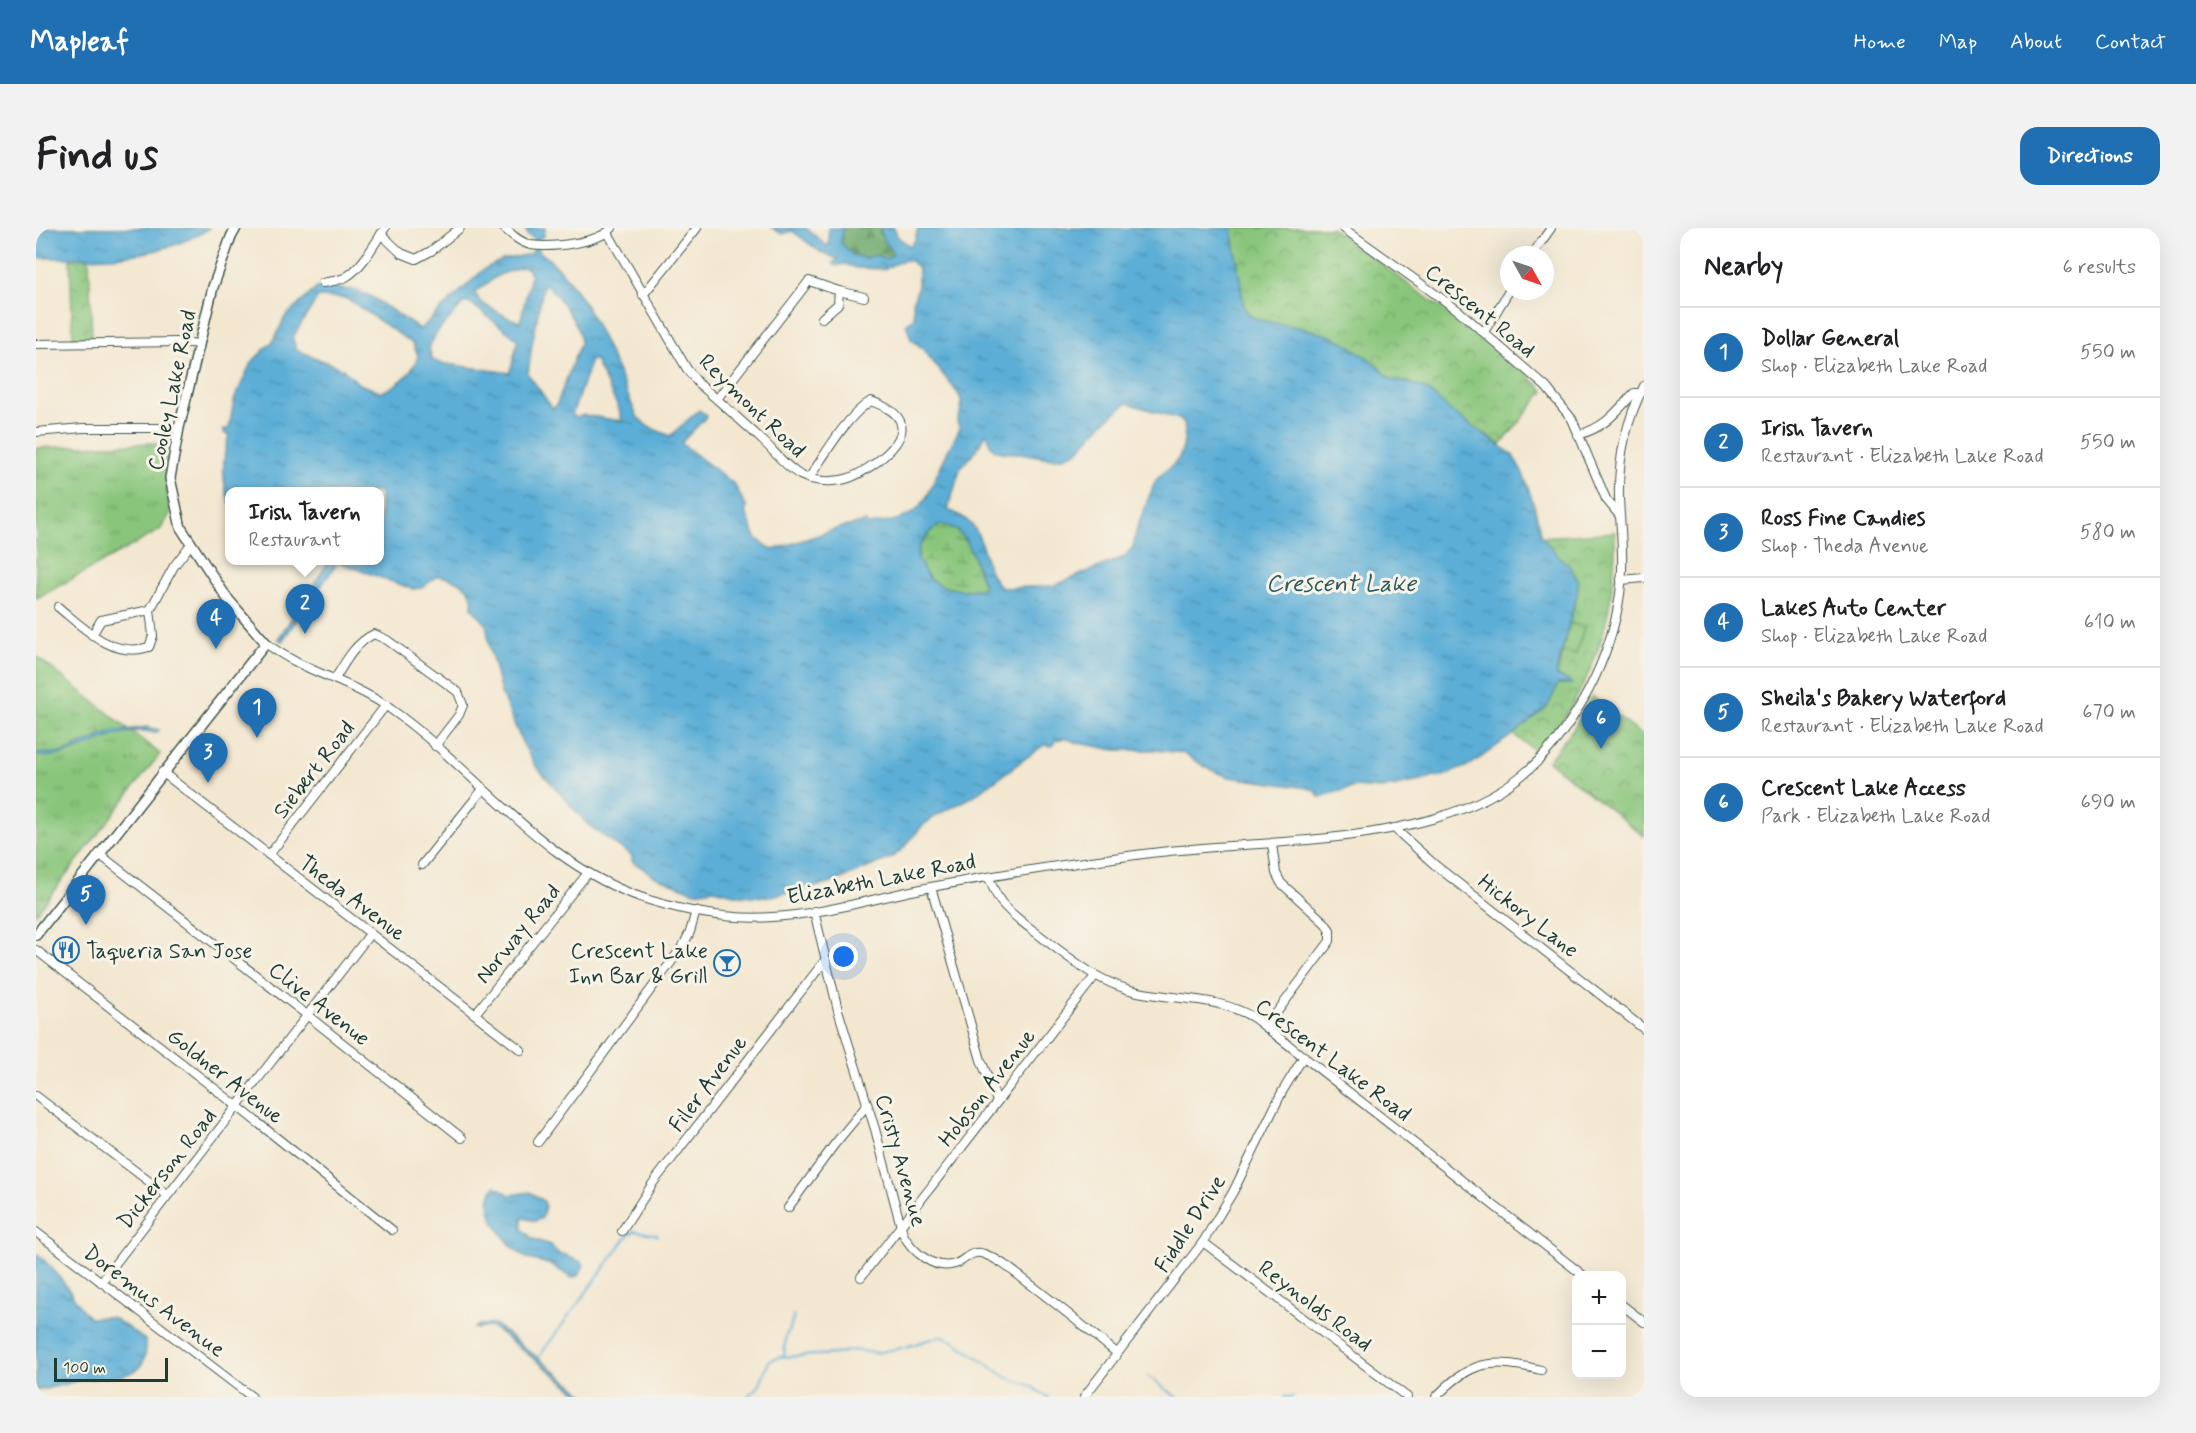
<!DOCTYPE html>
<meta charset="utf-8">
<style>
:root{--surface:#fff;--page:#f2f2f2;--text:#202124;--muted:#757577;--line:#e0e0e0;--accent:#1f6fb2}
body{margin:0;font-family:Mynerve,sans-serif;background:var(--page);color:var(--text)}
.controls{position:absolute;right:18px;bottom:18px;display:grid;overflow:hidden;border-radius:12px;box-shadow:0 6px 24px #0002}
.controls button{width:54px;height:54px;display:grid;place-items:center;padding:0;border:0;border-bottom:2px solid var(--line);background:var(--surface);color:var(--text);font:30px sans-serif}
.compass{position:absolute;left:1464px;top:18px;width:54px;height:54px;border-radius:50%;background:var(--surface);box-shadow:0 6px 24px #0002;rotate:130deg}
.scale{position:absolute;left:18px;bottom:15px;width:114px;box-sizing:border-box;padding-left:6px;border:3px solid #1f3d34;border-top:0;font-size:16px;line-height:21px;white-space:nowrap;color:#1f3d34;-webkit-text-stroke:4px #f7f3e8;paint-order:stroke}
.you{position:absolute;left:808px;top:729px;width:21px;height:21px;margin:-15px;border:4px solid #fff;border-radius:50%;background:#1a73e8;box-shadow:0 0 0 9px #1a73e833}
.badge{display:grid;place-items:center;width:39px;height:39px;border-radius:50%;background:var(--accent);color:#fff;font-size:20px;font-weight:700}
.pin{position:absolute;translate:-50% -50px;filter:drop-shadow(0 2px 3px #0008)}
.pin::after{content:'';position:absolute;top:32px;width:21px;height:18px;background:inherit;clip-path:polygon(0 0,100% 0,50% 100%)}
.popup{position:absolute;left:189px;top:259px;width:159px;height:78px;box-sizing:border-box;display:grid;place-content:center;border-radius:12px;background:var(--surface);filter:drop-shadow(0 2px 4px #0005);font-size:20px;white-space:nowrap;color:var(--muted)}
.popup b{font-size:22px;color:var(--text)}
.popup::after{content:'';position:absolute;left:50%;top:100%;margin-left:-12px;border:12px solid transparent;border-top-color:var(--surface)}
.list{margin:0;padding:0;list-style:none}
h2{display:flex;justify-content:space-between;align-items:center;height:78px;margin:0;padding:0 24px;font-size:26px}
h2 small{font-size:20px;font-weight:400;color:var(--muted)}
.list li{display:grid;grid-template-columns:39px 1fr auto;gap:18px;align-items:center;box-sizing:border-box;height:90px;padding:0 24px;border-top:2px solid var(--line)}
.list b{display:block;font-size:22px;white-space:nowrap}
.list p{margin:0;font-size:20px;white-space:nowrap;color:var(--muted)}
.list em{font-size:20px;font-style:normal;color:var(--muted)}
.map{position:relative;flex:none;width:1608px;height:1169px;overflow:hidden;border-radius:18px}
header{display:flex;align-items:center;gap:36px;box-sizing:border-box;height:84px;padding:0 30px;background:var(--accent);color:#fff}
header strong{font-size:28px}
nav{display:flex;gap:33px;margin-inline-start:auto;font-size:21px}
.intro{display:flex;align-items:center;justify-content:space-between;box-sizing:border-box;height:144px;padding:0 36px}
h1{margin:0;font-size:42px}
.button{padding:15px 27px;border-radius:18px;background:var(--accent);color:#fff;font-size:21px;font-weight:700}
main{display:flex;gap:36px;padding:0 36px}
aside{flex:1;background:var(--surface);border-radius:18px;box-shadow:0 6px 24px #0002}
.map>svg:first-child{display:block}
.grass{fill:url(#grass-tufts);stroke:#548258;stroke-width:1.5}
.forest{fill:url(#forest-firs);stroke:#467450;stroke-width:1.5}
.wetland{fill:url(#wetland-marsh);stroke:#548258;stroke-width:1.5}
.park{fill:url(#park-crowns);stroke:#548258;stroke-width:1.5}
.pitch{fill:#89c67c;stroke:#548258;stroke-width:1.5}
.water{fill:url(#water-ripples);stroke:#3d7686;stroke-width:1.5;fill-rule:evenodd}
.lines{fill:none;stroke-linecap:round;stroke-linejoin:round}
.stream{stroke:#5baed7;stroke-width:2}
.minor-casing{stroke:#3f564b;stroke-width:10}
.major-casing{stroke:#3f564b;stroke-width:12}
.minor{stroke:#fff;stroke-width:8}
.major{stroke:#fff;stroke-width:9}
.labels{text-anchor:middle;stroke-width:6;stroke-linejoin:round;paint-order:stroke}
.street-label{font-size:22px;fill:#1f3d34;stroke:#f7f3e8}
.poi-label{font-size:22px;fill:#1f3d34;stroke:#f7f3e8;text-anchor:start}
.water-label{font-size:24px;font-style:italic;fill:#2e595d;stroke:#f7f3e8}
</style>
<header>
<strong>Mapleaf</strong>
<nav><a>Home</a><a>Map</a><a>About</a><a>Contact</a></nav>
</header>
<div class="intro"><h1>Find us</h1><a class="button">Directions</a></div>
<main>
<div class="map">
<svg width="1608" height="1169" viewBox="0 0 1608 1169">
<defs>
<pattern id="grass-tufts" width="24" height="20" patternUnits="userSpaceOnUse" patternTransform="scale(1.5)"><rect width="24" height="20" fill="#89c67c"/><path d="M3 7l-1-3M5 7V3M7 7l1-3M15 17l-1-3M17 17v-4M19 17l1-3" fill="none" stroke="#6fa266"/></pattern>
<pattern id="forest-firs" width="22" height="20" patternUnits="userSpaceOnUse" patternTransform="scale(1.5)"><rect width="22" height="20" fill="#6eab6c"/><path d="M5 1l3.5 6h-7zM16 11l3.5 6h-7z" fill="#5a8c5a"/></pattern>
<pattern id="wetland-marsh" width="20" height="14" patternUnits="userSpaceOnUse" patternTransform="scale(1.5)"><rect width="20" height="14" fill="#89c67c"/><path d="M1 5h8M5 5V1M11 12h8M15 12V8" fill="none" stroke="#6fa266"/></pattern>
<pattern id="park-crowns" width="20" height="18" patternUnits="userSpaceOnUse" patternTransform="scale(1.5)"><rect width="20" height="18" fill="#89c67c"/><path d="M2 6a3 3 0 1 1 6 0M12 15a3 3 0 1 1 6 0" fill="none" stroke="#6fa266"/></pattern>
<pattern id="water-ripples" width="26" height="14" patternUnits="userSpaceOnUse" patternTransform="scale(1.5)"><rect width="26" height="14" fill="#5baed7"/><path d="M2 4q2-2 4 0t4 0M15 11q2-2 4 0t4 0" fill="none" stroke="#4b8faf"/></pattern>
</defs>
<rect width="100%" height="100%" fill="#f7f3e8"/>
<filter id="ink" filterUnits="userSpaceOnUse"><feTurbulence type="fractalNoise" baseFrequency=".0167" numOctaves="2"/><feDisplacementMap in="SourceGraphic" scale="12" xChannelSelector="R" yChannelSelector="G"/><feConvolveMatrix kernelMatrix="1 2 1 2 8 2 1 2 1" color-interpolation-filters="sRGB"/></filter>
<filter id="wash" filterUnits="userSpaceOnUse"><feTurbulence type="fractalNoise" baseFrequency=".008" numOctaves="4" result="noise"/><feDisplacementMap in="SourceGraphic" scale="24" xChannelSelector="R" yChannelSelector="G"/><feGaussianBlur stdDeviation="1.35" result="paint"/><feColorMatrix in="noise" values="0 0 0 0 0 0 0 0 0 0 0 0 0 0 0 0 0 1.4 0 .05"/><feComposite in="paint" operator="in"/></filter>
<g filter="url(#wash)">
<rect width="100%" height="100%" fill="#f3e7d0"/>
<g class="grass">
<polygon points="118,215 131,220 130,240 134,286 124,302 0,371 0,220"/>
<polygon points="0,428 124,526 0,686"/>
</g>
<path class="forest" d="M807,0H844V5L857,26L848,32L840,27C825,33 814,27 805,15Z"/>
<path class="wetland" d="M904,297C933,297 938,335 948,357L947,360C933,364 909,362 897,353C891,350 889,344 886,338C880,329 880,322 887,313C892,305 895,301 904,297Z"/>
<g class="park">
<polygon points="1196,0 1296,0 1451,114 1489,144 1508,163 1465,217 1416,184 1391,162 1373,155 1356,152 1336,133 1301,110 1270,101 1223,92 1213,87 1208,79"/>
<polygon points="34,30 53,30 56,111 37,112"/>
<path d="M1579,304C1580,392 1558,457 1502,525L1477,506L1507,482L1522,456H1535L1521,447L1537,381L1531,336L1521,327L1506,309Z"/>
<polygon points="1556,468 1608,509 1608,608 1512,533 1537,501"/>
</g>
<polygon class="pitch" points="1534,395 1548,399 1540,427 1526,423"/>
<g class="water">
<path d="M0,0H173C167,6 160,8 153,11C105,33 51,30 0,30Z"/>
<path d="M490,0H509L508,8L502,11V23C550,54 577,136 601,188L611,198L634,208L663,182L671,188L645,215L698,256L711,280L709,282L720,310L737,322L803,300L830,294L831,297C846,295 864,293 876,285C892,274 895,258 903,242C909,228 916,214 924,200L921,194C925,182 929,176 921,164L886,120L875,111L870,96L878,90L877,74L882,58V40L875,33L867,32L848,41L821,40L809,36L799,38L797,35L802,31L786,25L756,3L746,6L736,0H770L791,18L793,16L792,0H807L805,15L817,27L829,30L840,27L848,31L856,28L857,25L847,11L844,0H858L862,9L874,18L879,12L882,0H1196L1208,79L1213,87L1223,92L1270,101L1295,108L1308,114L1336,133L1356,152L1373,155L1391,162L1416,184L1476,226L1488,248L1498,277L1505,308L1521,327L1535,339L1542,354L1541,367L1521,440V448L1533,453L1535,456H1522L1512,478L1479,505L1434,537L1402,550L1397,548L1389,552L1345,561L1319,559L1283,569L1279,562L1272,560L1193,549L1173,541L1147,525L1119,522H1080L1042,515L1029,510L1020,512L1016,518L1008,517L936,569L903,586L886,598L868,620L855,630L793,656L730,669L703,667L678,661L659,664L620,649L596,633V628L552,597L499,537L486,514L465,465L454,421L450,396L436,380C436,376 437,373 436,369C433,355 413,349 401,348L386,360L376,361L302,334L246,413L242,411L293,333L344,332V264H194V276C185,253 186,230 193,207L188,205V201H193L198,172L215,135L238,112L249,89L281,60L297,57L306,61L318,62L334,68L384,101L448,41L466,32L494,26L497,23L498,11L491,6ZM485,39L491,40L495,48L484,94L471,89L444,74L439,64L463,47ZM508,55C520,64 547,101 544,115L521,176L517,181L492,146L496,116ZM282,69L308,70L313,72L377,116L382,128C377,145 362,157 346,164L323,156L307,141L261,122L257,112L258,107ZM429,74L438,78L482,112L474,145L404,135L396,132L393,119L402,103ZM558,131L583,181L586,193L546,187L541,190L536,187L555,132ZM1091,175L1143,191L1148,194C1150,206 1148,228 1137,237C1130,243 1124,246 1119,254L1101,299L1097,319L1088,329L1017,358L966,360C939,338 959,298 912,282L924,241L941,221L950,206L952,207C953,212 953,217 957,220C963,226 977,224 985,225C1006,229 1022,234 1042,223L1069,193ZM904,297C933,297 938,335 948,357L947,360C933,364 909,362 897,353C891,350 889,344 886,338C880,329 880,322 887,313C892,305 896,301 904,297Z"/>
<path d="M111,499L123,502L119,505C81,493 34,537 0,527L3,525H26L75,504Z"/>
<path d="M459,958L474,967L494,964L508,973L509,978L506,990L499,993L488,990L486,991V1001L497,1011L514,1017L523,1026C532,1026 538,1033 546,1034L548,1037L543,1047L536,1050C529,1046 523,1041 516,1038C507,1033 498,1034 489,1029C470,1017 441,980 459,958Z"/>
<path d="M0,1025C11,1034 22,1046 30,1058C39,1070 43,1080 54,1090C61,1090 69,1088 75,1089C81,1091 101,1107 109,1112C116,1155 74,1147 46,1152C30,1155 16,1160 0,1163Z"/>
<polygon points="454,1096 461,1098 552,1169 548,1169 459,1101 454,1099 438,1101 442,1097"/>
</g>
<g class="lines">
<g class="stream">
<polyline points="748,1129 750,1108 757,1092 757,1087"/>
<polyline points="502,1130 593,1006 599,1003 622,1007"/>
<polyline points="1112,1148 1141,1169"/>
<polyline points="712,1169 723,1158 733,1133 744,1129 800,1126 817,1122 840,1125 870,1119 904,1108 919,1114 970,1149 993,1157 1012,1169"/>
<polyline points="1248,1169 1257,1169"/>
<polyline points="1594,1169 1608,1159"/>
</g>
</g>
</g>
<g filter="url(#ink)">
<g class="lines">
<defs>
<g id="minor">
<path d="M468,0C476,7 485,15 495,17C515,20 563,15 576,0"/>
<polyline points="1307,0 1423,83 1510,159 1536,191 1570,271 1583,287"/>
<path d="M572,5L651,141L662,155C684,174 706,193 727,213C739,224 750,239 764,247C778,254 798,255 813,250C830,244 874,215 864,193C859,182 845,177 835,173C811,187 789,227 773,250"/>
<polyline points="345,6 365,25 380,31 395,23 424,0"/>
<polyline points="1496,27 1515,0"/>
<path d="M287,55C295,53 303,53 310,49C326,40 339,15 349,0"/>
<polyline points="803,63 828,69"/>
<polyline points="607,67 661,0"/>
<polyline points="1448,104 1473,63"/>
<polyline points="0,116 144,114 163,116"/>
<polyline points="681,171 773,53 803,63 802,76 786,90"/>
<polyline points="0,204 47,200 143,200"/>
<path d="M1542,207C1570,199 1579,185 1598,165H1604"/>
<polyline points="1585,352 1608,350"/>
<path d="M22,379C48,400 77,431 113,419L117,408L114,382L138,338L155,316"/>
<polyline points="56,407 65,392 114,382"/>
<path d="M230,415C268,445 317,453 356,482C444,545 505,638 613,672C652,684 695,692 736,689C789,686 842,669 895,659C965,646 1036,635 1107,626C1205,613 1304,618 1400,590C1444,577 1483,557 1513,521C1554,473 1584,406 1586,342C1587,318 1584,294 1583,270C1582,231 1590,193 1608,158"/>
<path d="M299,451C309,434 319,415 338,406L351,412L422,464L427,477L423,487L399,518"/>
<polyline points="126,544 485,822"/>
<polyline points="1358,600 1399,637 1608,801"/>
<polyline points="63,626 271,787 426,910"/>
<polyline points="233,627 350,477"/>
<polyline points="386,637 447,561"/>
<path d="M953,650C956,658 960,667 965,674C977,689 993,699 1007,710C1037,733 1065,756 1102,764C1141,772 1182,768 1218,790L1548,1048"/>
<polyline points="895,659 945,832 961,873"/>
<path d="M778,683L802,782L839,901L867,1006C876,1023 898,1043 919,1036C929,1033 935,1021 948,1026C965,1032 979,1045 994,1056C1023,1078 1052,1102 1081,1125"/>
<polyline points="0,722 201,878 356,1002"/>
<polyline points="439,786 551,646"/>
<polyline points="1230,799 1294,713 1294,702 1289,695 1245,655 1240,645 1236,616"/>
<polyline points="0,868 131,967"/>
<polyline points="502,914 647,718 654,704 660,683"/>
<polyline points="752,980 798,917 831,877"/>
<polyline points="586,1003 617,955 790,731"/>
<polyline points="0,1004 216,1169"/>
<polyline points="1167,1014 1371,1169"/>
<polyline points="825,1049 1059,748"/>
<polyline points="65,1054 334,706"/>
<polyline points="1586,1077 1608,1094"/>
<polyline points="1048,1169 1167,1014 1197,964 1246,864 1268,828"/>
<path d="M1400,1169C1436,1132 1455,1130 1505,1142"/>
</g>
<polyline id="major" points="0,707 230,415 191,370 145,300 134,250 143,200 177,59 195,9 200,0"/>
</defs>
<use href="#minor" class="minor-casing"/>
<use href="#major" class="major-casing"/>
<use href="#minor" class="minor"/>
<use href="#major" class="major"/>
</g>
</g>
<defs>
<symbol id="restaurant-ring" viewBox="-11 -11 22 22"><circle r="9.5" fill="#f7f3e8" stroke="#1f6fb2" stroke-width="1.5"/><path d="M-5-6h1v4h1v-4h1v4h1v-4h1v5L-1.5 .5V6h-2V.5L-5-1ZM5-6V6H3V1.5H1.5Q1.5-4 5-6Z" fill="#1f6fb2"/></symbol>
<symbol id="bar-ring" viewBox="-11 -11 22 22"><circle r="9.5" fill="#f7f3e8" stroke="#1f6fb2" stroke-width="1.5"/><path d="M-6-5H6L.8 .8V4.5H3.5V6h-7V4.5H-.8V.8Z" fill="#1f6fb2"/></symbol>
</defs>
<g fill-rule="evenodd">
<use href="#restaurant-ring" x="15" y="707" width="30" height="30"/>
<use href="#bar-ring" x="676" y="720" width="30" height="30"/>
</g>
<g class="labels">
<g class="street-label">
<text transform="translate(1445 82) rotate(39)" y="8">Crescent Road</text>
<text transform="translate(135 162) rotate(-78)" y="8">Cooley Lake Road</text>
<text transform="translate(717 177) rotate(44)" y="8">Reymont Road</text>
<text transform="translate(277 541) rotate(-52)" y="8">Siebert Road</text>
<text transform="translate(845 650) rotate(-11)" y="8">Elizabeth Lake Road</text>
<text transform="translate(317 669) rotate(37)" y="8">Theda Avenue</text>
<text transform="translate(1493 687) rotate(38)" y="8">Hickory Lane</text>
<text transform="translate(481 705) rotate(-51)" y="8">Norway Road</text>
<text transform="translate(284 775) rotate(38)" y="8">Clive Avenue</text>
<text transform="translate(1298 831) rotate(37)" y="8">Crescent Lake Road</text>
<text transform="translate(190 847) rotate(38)" y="8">Goldner Avenue</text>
<text transform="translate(671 855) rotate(-53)" y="8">Filer Avenue</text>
<text transform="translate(950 859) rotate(-52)" y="8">Hobson Avenue</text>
<text transform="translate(866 932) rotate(74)" y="8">Cristy Avenue</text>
<text transform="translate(130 940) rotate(-52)" y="8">Dickerson Road</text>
<text transform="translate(1153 995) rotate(-57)" y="8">Fiddle Drive</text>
<text transform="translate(119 1072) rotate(37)" y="8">Doremus Avenue</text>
<text transform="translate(1280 1077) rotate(37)" y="8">Reynolds Road</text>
</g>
<g class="poi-label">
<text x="50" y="730">Taqueria San Jose</text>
<text x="672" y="730" text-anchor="end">Crescent Lake<tspan x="672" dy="25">Inn Bar &amp; Grill</tspan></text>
</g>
<g class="water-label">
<text x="1305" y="363">Crescent Lake</text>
</g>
</g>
</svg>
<div class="controls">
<button>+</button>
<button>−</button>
</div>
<svg class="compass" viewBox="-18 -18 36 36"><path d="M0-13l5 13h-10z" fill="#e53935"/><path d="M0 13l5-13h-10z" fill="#757577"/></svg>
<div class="scale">100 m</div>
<div class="you"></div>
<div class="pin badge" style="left:221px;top:510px">1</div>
<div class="pin badge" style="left:269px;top:406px">2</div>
<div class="popup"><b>Irish Tavern</b>Restaurant</div>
<div class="pin badge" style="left:172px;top:555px">3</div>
<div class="pin badge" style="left:180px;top:421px">4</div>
<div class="pin badge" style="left:50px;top:697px">5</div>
<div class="pin badge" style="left:1565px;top:521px">6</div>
</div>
<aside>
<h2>Nearby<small>6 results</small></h2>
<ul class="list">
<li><span class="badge">1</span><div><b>Dollar General</b><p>Shop · Elizabeth Lake Road</p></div><em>550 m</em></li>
<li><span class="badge">2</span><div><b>Irish Tavern</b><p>Restaurant · Elizabeth Lake Road</p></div><em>550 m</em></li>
<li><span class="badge">3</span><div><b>Ross Fine Candies</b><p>Shop · Theda Avenue</p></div><em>580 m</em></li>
<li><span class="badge">4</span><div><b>Lakes Auto Center</b><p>Shop · Elizabeth Lake Road</p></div><em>610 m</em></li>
<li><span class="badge">5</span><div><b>Sheila's Bakery Waterford</b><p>Restaurant · Elizabeth Lake Road</p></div><em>670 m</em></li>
<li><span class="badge">6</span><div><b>Crescent Lake Access</b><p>Park · Elizabeth Lake Road</p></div><em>690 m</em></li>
</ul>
</aside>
</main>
